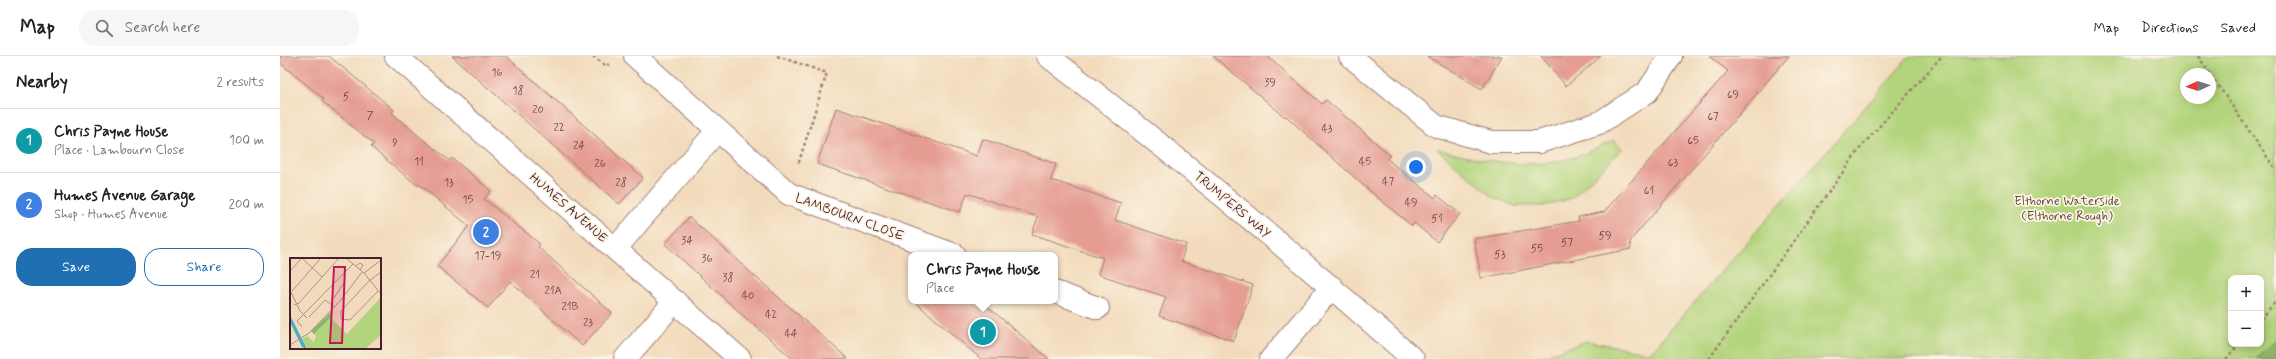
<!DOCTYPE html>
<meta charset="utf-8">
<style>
:root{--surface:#fff;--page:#f6f6f6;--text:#202124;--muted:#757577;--line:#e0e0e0;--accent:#1f6fb2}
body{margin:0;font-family:Mynerve,sans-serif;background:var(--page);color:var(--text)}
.controls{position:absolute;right:12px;bottom:12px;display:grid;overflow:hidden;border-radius:8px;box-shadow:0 2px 10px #0003}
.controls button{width:36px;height:36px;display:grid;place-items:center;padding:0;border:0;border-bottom:1px solid var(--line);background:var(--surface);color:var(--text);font:20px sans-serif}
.compass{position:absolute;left:1900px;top:12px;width:36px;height:36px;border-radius:50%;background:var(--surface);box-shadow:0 2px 10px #0003;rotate:267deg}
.you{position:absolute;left:1136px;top:111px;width:14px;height:14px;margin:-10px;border:3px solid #fff;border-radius:50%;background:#1a73e8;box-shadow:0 0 0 6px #1a73e833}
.badge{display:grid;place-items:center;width:26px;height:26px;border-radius:50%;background:var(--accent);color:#fff;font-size:13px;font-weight:700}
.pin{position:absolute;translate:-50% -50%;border:2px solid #fff;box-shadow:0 1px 4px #0006}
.popup{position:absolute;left:628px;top:196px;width:150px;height:52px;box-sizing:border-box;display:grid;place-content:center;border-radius:8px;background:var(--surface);filter:drop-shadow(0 1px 3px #0005);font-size:13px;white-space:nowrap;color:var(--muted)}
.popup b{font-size:15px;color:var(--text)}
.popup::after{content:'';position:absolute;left:50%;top:100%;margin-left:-8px;border:8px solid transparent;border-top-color:var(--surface)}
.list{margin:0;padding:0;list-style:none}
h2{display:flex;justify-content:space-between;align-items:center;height:52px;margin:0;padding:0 16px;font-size:17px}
h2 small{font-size:13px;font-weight:400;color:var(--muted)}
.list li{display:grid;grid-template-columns:26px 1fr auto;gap:12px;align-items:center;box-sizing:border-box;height:64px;padding:0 16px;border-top:1px solid var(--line)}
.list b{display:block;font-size:15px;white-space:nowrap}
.list p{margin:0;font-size:13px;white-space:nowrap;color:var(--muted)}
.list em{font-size:13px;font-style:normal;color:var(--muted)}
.actions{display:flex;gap:8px;padding:12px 16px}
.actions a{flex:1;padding:9px 0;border:1px solid var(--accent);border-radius:16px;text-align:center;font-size:14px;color:var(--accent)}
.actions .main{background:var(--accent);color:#fff}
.icon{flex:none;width:22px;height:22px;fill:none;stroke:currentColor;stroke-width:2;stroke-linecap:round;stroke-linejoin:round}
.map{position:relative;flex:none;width:1996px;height:303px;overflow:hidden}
header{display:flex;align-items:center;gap:24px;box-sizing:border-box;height:56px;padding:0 20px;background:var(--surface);border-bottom:1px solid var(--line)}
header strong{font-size:19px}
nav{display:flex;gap:22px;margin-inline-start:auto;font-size:14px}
.search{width:280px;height:36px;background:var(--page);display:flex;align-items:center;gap:10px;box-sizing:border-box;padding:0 14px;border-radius:16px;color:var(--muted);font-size:15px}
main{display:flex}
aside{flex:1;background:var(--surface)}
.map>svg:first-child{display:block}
.green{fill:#b2d47c;stroke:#7e7a54;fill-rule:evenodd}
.forest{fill:#8db66c;stroke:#6c6a4c}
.building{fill:#e59c93}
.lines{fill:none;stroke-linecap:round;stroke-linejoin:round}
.minor-casing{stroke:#9e7d74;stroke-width:24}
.path{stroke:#9e7d74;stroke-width:2.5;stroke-dasharray:3 3;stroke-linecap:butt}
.minor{stroke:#fff;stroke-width:22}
.labels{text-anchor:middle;stroke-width:3.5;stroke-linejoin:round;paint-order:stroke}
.number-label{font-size:11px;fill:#713e45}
.park-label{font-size:13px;fill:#644c3f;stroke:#fcf5e5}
.street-label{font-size:13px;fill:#4a1f2b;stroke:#fcf5e5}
.inset-road{fill:none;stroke:#af9082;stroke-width:1}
.view{fill:#c2185b;fill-opacity:0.15;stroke:#c2185b;stroke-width:2}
.inset-edge{fill:none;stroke:#4a1f2b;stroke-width:2}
</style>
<header>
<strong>Map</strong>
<div class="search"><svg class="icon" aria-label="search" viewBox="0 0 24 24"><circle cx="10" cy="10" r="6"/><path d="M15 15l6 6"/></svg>Search here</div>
<nav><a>Map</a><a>Directions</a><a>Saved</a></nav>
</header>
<main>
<aside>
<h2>Nearby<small>2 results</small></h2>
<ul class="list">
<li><span class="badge" style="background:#0f9aa8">1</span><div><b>Chris Payne House</b><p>Place · Lambourn Close</p></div><em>100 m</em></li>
<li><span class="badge" style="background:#3f7fe0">2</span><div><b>Humes Avenue Garage</b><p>Shop · Humes Avenue</p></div><em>200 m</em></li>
</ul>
<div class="actions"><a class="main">Save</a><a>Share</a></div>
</aside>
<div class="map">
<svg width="1996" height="303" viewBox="0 0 1996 303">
<rect width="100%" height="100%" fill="#fcf5e5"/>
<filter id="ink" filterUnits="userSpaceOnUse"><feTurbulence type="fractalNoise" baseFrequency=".025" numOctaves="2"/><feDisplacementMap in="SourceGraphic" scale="8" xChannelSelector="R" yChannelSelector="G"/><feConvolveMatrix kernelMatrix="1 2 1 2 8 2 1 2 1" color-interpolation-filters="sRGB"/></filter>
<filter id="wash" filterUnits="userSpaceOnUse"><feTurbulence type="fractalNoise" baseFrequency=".012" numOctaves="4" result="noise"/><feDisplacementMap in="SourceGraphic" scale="16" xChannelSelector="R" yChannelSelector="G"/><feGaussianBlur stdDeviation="0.9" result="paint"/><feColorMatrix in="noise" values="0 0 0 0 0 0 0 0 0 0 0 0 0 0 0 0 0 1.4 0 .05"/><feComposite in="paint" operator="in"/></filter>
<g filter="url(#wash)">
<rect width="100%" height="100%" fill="#f2dbbc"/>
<g class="green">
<path d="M1630,0H1996V303H1254L1307,285L1370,297ZM1906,18H1930V42H1906ZM1951,222H1981V288H1951Z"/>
<path d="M1334,84L1342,93L1292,142L1263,150H1235L1213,141L1157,93C1206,104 1242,115 1292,102C1306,98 1320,90 1334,84Z"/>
</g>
<polygon class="forest" points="1996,284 1996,303 1976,303"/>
<g id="blocks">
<g class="building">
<polygon points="0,0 49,0 114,54 112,57 139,80 170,105 172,102 211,135 204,143 260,188 258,191 332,257 302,290 230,225 208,252 157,210 189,170 139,128 138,130 91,91 94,88 42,45 44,43 0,7"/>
<polygon points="172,0 226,0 363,122 339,148"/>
<polygon points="933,0 987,0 1042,48 1046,44 1110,99 1107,103 1155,142 1157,139 1180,158 1157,186 1134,167 1132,170 1084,130 1006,60 1005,61"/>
<polygon points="1147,0 1222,0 1202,33"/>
<polygon points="1261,0 1321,0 1286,30"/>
<polygon points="1429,0 1509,0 1350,185 1351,193 1201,222 1194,183 1299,165 1298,161 1324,156 1448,15"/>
<polygon points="556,52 697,100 703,83 776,108 771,124 841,147 835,164 906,188 901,205 973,229 954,285 879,260 886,241 818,218 823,202 752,178 758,161 687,137 680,156 537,108"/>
<polygon points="409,161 470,216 568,303 513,303 466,262 385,188"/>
<polygon points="634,245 701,245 769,303 701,303"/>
</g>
</g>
</g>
<g filter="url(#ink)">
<use href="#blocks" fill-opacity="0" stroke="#9e7d74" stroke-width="1"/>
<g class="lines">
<defs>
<g id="minor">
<polyline points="116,0 460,303"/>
<polyline points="355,0 509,138 675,199"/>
<path d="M768,0C893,97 1015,198 1133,303"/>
<polyline points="1070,0 1156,70 1211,86 1259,86 1319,67 1367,36 1391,0"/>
<polyline points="336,192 437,75"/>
<polyline points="775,236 818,252"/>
<polyline points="345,303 395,245"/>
<polyline points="991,303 1052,231"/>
</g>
</defs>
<use href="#minor" class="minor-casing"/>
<g class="path">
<polyline points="313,0 326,10 329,8"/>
<polyline points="497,0 547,17 518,109"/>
<polyline points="1918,0 1996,114"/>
<polyline points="1981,263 1996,245"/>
<polyline points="1429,303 1581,91 1662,0"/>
<polyline points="1946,303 1959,288"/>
</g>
<use href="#minor" class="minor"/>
</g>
</g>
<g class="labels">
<g class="number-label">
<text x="217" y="20">16</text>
<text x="990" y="30">39</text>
<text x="238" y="38">18</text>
<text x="1453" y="42">69</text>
<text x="66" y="44">5</text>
<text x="258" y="57">20</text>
<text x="90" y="63">7</text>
<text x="1433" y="64">67</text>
<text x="279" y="75">22</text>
<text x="1047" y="76">43</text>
<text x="1413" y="88">65</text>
<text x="115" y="90">9</text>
<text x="299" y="93">24</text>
<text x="139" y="109">11</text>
<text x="1085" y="109">45</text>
<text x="1393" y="110">63</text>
<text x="320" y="111">26</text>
<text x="1108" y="129">47</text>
<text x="169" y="130">13</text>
<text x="341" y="130">28</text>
<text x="1369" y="138">61</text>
<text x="188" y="147">15</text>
<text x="1131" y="150">49</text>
<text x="1157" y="166">51</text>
<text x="1325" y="183">59</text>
<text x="407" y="188">34</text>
<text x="1287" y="190">57</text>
<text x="1257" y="196">55</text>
<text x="1220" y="202">53</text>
<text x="208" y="203">17-19</text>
<text x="427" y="206">36</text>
<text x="255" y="222">21</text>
<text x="448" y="225">38</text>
<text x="273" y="238">21A</text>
<text x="468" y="243">40</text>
<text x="290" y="254">21B</text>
<text x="491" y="262">42</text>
<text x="308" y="270">23</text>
<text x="511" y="281">44</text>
</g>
<g class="park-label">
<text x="1787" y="149">Elthorne Waterside<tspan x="1787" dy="15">(Elthorne Rough)</tspan></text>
</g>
<g class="street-label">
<text transform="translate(953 148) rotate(40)" y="5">TRUMPERS WAY</text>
<text transform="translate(289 151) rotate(41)" y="5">HUMES AVENUE</text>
<text transform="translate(570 160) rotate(20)" y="5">LAMBOURN CLOSE</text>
</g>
</g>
<g transform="translate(10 202)">
<rect width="91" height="91" fill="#f2dbbc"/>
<path d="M91,39V77L75,91H18L12,81L17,78L24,84L26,78L21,73L41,54L42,61L57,76Z" fill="#b2d47c"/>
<path d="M41,54L42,58L24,76L21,73Z" fill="#8db66c"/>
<path d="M0,57L17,91L12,89L0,64Z" fill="#46aec5"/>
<path class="inset-road" d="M12,0L32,19M56,0L74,15L91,36M66,8L70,5L73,7L70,12M0,13L12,0M74,15L91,2M0,32L10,53L17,60M2,33L31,0M88,33L60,62L51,61V53L79,23L91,14M44,40L55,23M4,47L9,45L49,0M19,59L35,42L45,49M12,69L7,63L63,6M0,87L19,75L51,42L72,14"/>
<path class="view" d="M44,9H55L52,85H40Z"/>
<rect width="91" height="91" class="inset-edge"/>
</g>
</svg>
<div class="controls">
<button>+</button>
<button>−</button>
</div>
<svg class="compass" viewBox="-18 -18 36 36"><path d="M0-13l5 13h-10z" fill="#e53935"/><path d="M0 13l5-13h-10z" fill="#757577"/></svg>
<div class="you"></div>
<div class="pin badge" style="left:703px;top:276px;background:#0f9aa8">1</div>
<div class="popup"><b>Chris Payne House</b>Place</div>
<div class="pin badge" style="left:206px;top:176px;background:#3f7fe0">2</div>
</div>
</main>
